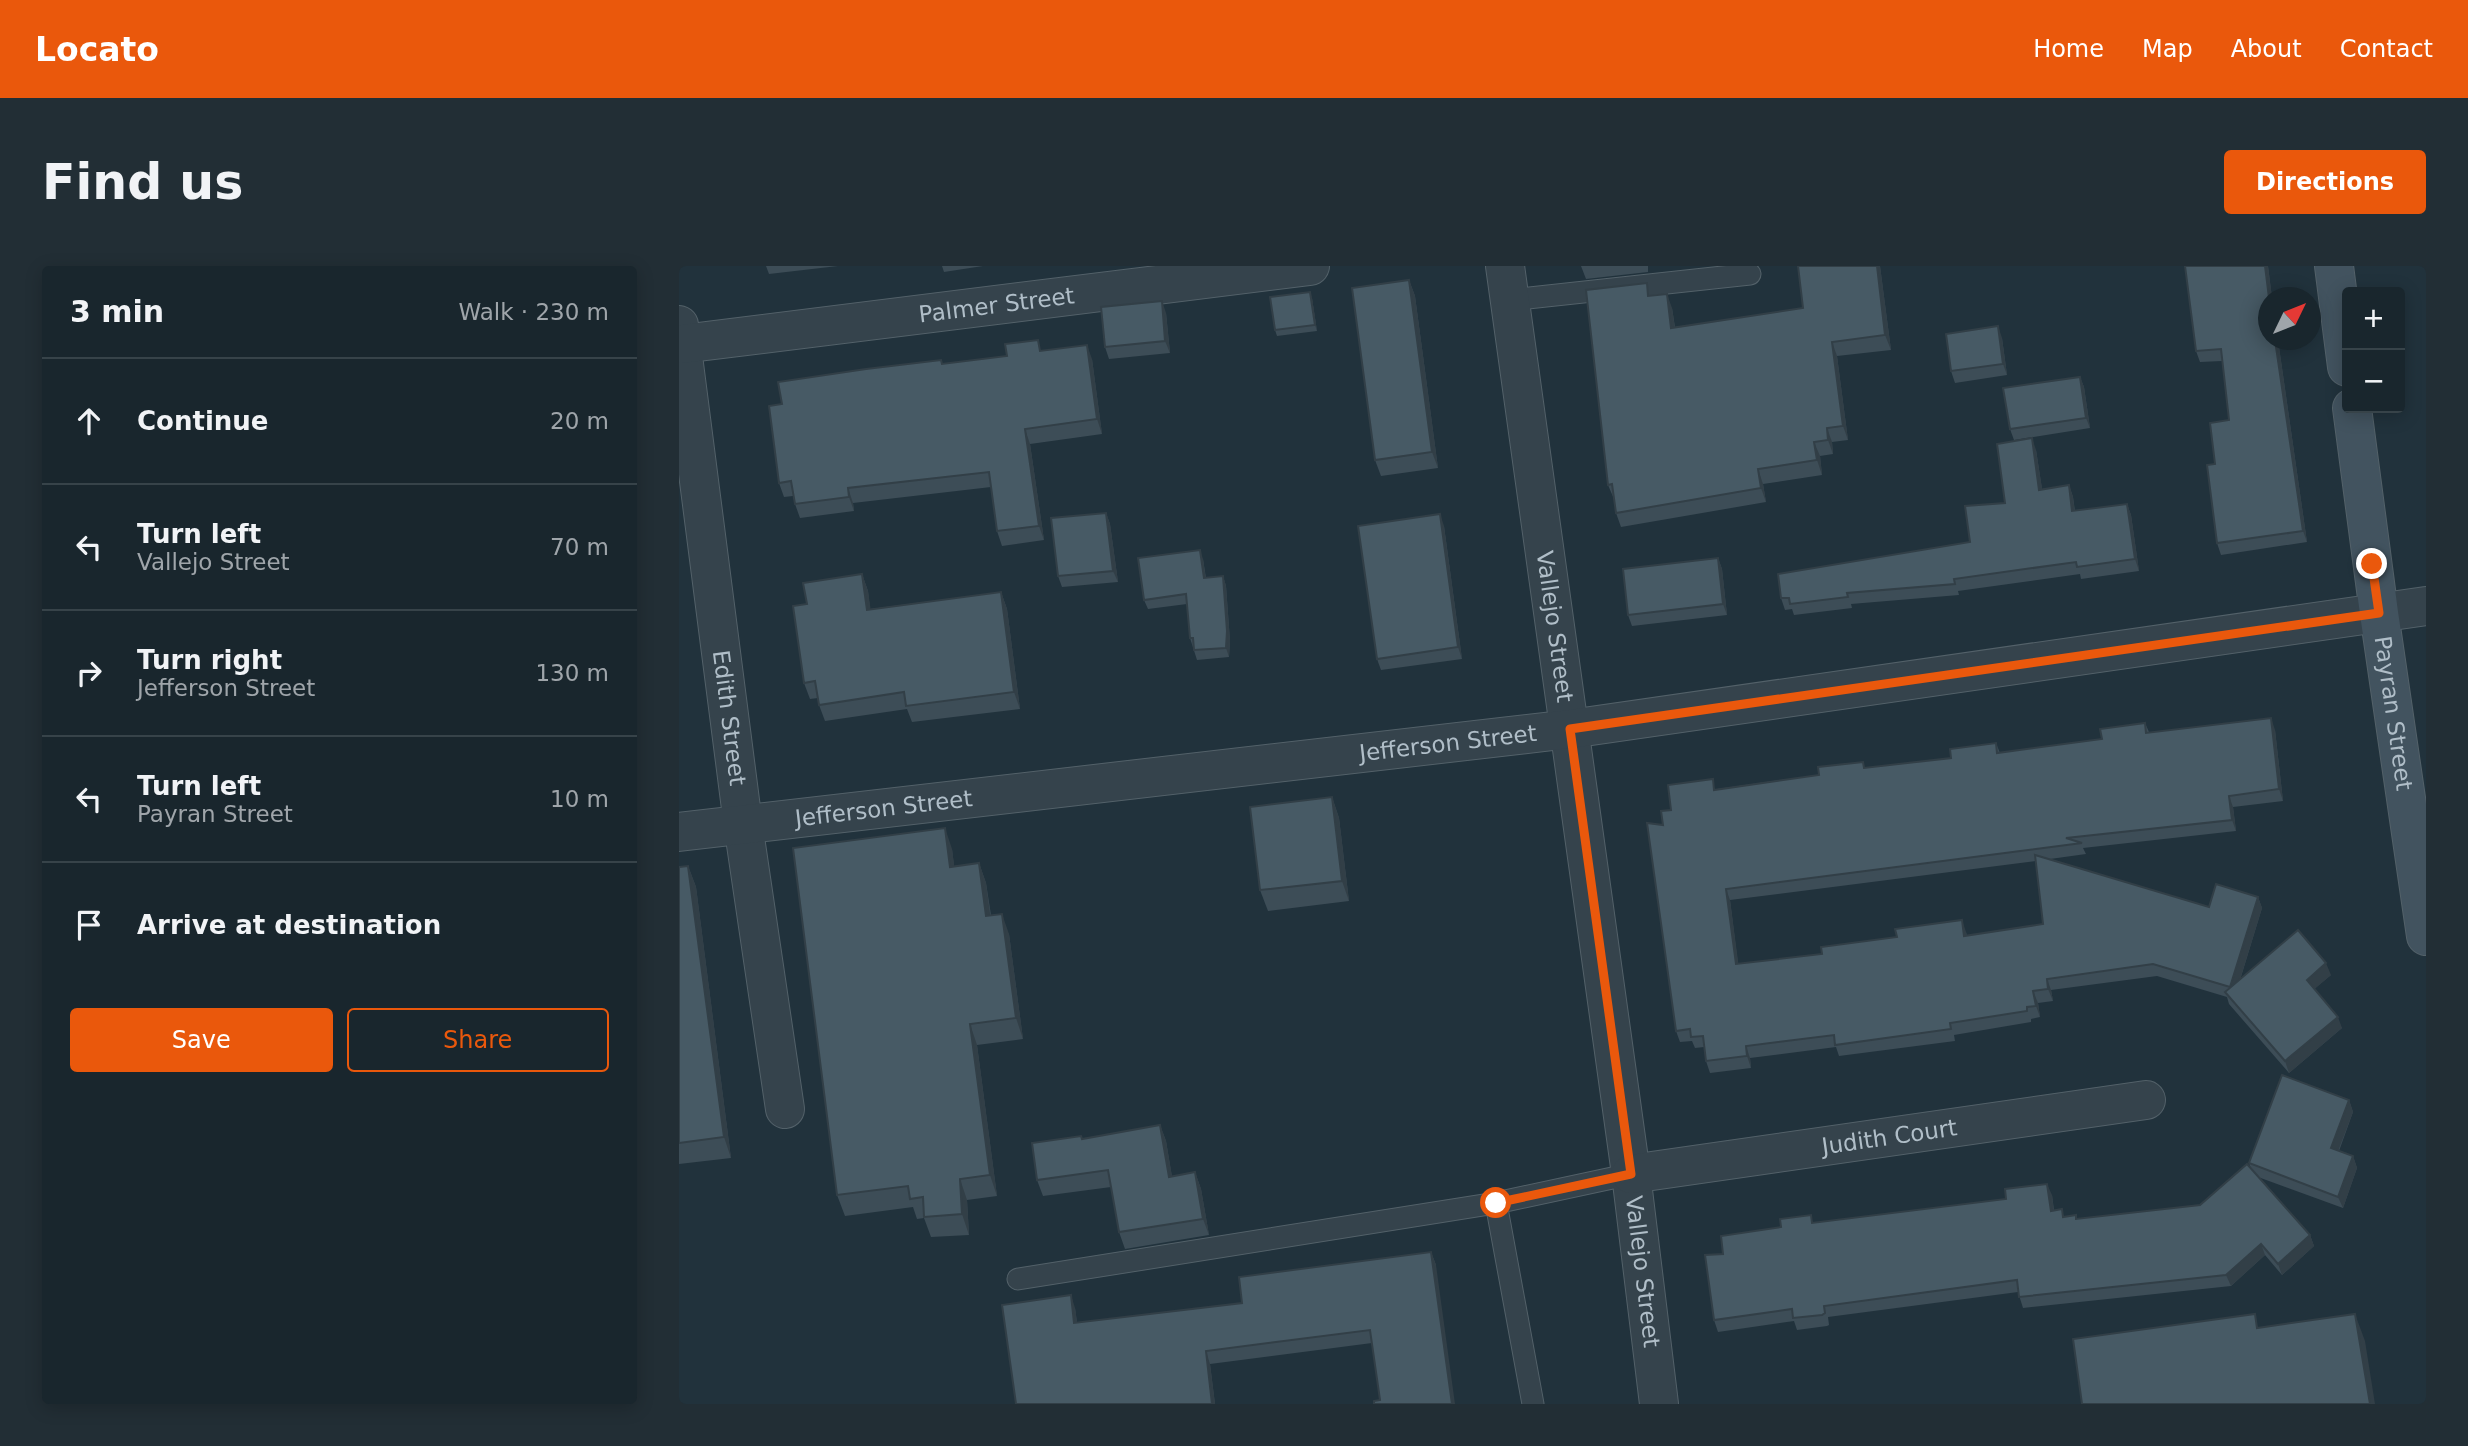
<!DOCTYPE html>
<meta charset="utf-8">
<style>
:root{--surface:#19262d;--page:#222e35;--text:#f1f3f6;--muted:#9fa5aa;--line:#374349;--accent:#ea580c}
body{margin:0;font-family:"DejaVu Sans",sans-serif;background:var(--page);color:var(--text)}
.controls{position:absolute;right:21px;top:21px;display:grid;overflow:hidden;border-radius:7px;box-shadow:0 4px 18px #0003}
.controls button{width:63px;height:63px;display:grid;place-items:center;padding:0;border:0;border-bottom:2px solid var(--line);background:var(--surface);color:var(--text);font:35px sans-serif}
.compass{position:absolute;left:1579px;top:21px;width:63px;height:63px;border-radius:50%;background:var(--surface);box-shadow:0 4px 18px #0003;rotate:47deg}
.stop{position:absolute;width:21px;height:21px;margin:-16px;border:5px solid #ea580c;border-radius:50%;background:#fff}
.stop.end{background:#ea580c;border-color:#fff;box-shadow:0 2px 7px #0008}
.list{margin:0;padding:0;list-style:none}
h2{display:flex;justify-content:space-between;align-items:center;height:91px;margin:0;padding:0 28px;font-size:30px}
h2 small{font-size:23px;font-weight:400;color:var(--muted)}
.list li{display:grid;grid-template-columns:46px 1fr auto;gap:21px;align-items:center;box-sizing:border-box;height:126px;padding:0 28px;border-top:2px solid var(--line)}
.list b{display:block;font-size:26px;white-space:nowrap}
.list p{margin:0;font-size:23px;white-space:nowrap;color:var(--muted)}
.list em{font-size:23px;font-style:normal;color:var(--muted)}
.actions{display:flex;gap:14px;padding:21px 28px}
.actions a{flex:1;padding:16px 0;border:2px solid var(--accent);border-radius:7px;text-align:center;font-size:24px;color:var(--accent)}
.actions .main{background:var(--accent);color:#fff}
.icon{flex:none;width:38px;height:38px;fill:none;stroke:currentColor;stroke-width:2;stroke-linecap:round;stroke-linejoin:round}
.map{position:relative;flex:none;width:1747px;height:1138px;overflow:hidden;border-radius:7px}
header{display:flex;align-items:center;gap:42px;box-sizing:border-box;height:98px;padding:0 35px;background:var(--accent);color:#fff}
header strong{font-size:33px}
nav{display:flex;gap:38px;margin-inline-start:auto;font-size:24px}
.intro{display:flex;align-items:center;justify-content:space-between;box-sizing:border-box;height:168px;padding:0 42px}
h1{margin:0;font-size:49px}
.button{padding:18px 32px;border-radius:7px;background:var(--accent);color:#fff;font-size:24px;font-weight:700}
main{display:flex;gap:42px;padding:0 42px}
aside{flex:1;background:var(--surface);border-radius:7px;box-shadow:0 4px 18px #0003}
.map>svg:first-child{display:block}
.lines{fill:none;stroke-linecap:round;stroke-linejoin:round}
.service-casing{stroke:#536169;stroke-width:23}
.minor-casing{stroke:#536169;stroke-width:40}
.secondary-casing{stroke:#536169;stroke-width:40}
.service{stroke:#35434c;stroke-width:21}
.minor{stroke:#35434c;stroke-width:38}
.secondary{stroke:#42535f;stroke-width:38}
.wall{fill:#3d4d57;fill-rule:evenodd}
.shaded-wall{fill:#323f47}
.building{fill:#475a65;stroke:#323f47;stroke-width:2}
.route{stroke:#ea580c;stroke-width:9}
.labels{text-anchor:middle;stroke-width:6;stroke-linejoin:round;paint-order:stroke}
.street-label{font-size:23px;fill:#b0bec8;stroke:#1a2830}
</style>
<header>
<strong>Locato</strong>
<nav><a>Home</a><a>Map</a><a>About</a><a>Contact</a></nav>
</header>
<div class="intro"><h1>Find us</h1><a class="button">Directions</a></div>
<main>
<aside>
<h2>3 min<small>Walk · 230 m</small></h2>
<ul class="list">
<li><svg class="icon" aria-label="ahead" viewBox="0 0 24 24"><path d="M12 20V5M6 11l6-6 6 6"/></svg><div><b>Continue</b></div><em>20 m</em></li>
<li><svg class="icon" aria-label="left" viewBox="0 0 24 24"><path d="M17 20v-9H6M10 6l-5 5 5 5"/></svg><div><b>Turn left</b><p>Vallejo Street</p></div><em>70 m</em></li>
<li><svg class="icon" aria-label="right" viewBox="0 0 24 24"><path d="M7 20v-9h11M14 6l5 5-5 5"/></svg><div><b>Turn right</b><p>Jefferson Street</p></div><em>130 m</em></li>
<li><svg class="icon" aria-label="left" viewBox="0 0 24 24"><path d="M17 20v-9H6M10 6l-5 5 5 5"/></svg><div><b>Turn left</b><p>Payran Street</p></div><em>10 m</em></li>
<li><svg class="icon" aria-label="arrive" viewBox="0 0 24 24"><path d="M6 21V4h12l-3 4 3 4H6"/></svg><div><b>Arrive at destination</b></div></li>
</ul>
<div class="actions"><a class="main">Save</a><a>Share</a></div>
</aside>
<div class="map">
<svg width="1747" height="1138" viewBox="0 0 1747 1138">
<rect width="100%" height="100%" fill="#21323c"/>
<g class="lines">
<defs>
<g id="service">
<polyline points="831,34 1071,8"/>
<polyline points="817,937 952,908"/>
<polyline points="339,1013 817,937 854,1138"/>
</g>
<g id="minor">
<path id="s1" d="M826,0L952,908L980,1138"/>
<path id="s2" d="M0,59L64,558L106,843"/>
<path id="s3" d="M3,78L631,0"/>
<path id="s4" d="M0,566L891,463L1747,340"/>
<path id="s5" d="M952,908L1467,834"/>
</g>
<g id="secondary">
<polyline points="1655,0 1668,101"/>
<path id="s6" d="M1673,142L1700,347L1747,670"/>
</g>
</defs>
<use href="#service" class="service-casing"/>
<use href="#minor" class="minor-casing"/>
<use href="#secondary" class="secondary-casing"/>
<use href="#service" class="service"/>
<use href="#minor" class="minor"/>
<use href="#secondary" class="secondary"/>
</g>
<g class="wall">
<polygon points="87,0 159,0 90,8"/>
<polygon points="263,0 304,0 265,6"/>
<polygon points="902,0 969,0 969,6 907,13"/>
<polygon points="1201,0 1212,84 1158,90 1169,174 1153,176 1154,188 1141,190 1143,209 1084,218 1087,236 942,261 937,247 935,233 929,219 972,30 993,42 996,61 1124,42"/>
<polygon points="1506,0 1589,0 1593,32 1590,32 1590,74 1599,74 1628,276 1542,289 1538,277 1536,198 1550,154 1543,95 1521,96 1517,85"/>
<polygon points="730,14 736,30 759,202 702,210 696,194"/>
<polygon points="633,32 638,65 598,70 596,64"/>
<polygon points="487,47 491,87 430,93 426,81"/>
<polygon points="1323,72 1328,109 1276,117 1272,105"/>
<polygon points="363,85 413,93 423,168 351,178 365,274 323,280 318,265 312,221 174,237 175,245 121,252 116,238 114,230 105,231 100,217 103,138 264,98"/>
<polygon points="1401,111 1405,121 1411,162 1335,174 1331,163"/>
<polygon points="1357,184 1363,223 1390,219 1394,231 1396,245 1448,238 1452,249 1460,305 1402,313 1401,308 1279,325 1280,329 1172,338 1173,342 1115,349 1113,343 1106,344 1102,332 1291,276 1326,237"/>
<polygon points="427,247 431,258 439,316 383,321 379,310"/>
<polygon points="765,260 783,393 702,404 698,393"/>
<polygon points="1039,292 1043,303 1048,349 953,360 949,349"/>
<polygon points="524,293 527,312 544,310 547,320 551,375 550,391 518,394 511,372 508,338 469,343 465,334"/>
<polygon points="183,308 189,325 191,343 322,326 328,343 341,443 233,456 228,443 146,455 140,439 139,432 131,433 125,417 128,338"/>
<path d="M1466,457L1470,466L1596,464L1604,535L1554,541L1557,565L1404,582L1407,588L1371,593L1530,641L1579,631L1583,642L1561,714L1652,709L1635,723L1663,762L1610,807L1550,738L1548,731L1478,710L1372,724L1374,735L1359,737L1361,751L1352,753V756L1275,769L1276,775L1160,790L1157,781L1071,792L1072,802L1031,807L1027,795L1025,781L1016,782L1013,775L1001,776L997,765L984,559L992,544L1038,523L1187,502L1272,492L1317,477L1321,487L1423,473ZM1357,595L1364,658L1288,670L1287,666L1143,688L1059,698L1051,634Z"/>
<polygon points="653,531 660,552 670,635 589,645 581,624"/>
<polygon points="273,583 275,600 300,597 307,617 312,649 330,668 344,773 298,779 318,930 288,934 290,969 252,971 245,952 238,953 234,941 166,950 158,929"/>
<polygon points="9,600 17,621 52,892 0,898 0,601"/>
<polygon points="1670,834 1674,846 1660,885 1674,890 1678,902 1664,942 1579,911 1631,969 1635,980 1603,1009 1586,989 1552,1020 1344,1042 1339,1026 1149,1051 1150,1059 1148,1060 1118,1064 1115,1055 1039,1066 1035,1054 1044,988 1102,961 1373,929 1375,944 1386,951 1398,953 1521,939 1572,903 1570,897"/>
<polygon points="481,859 487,875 493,911 516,906 522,923 530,969 446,983 440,966 432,921 364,930 358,914 403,873"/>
<polygon points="752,986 757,999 701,1134 693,1077 531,1098 536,1138 337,1138 396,1042 398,1057 563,1037"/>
</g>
<g class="shaded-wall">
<polygon points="1198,0 1201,0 1212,84 1206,69"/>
<polygon points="1586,0 1589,0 1593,32 1590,32"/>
<polygon points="730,14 736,30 759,202 753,186"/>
<polygon points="631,26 633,32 638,65 636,59"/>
<polygon points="988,28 993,42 998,77 992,62"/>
<polygon points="483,35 487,47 491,87 486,75"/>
<polygon points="1319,60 1323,72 1328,109 1324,98"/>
<polygon points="1596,74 1599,74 1628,276 1624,265"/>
<polygon points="1153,76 1158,90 1169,174 1164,160"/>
<polygon points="408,79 413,93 423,168 418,153"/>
<polygon points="1401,111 1405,121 1411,162 1407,152"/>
<polygon points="1148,162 1153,176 1154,188 1149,174"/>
<polygon points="346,163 351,178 365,274 360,260"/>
<polygon points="1353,172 1357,184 1365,235 1360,224"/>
<polygon points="1135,176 1141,190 1143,209 1138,194"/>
<polygon points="1079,203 1084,218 1087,236 1082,222"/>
<polygon points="1390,219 1394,231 1397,257 1393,245"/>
<polygon points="169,222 174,237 175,245 170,231"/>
<polygon points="1448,238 1452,249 1460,305 1456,293"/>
<polygon points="427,247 431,258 439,316 434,305"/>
<polygon points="761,248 765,260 783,393 779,381"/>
<polygon points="521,284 524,293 528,322 525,312"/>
<polygon points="1039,292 1043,303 1048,349 1044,338"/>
<polygon points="183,308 189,325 194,360 188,344"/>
<polygon points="544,310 547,320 551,375 550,391 547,382"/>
<polygon points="322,326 328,343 341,443 335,426"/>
<polygon points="1592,452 1596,464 1604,535 1600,523"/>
<polygon points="1550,530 1554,541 1557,565 1553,554"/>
<polygon points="653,531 660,552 670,635 663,615"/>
<polygon points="266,562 273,583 278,621 271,601"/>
<polygon points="300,597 307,617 314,670 307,650"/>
<polygon points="9,600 17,621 52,892 45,871"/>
<polygon points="1047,623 1051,634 1061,710 1057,698"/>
<polygon points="1579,631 1583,642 1555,733 1551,721"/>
<polygon points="323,648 330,668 344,773 337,752"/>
<polygon points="1283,654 1287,666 1290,682 1285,670"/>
<polygon points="1647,697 1652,709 1632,726 1628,714"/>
<polygon points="1368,713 1372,724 1374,735 1369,723"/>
<polygon points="1354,725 1359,737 1361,751 1357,740"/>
<polygon points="1659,751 1663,762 1610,807 1606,795"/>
<polygon points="291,758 298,779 318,930 311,909"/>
<polygon points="1067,780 1071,792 1072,802 1068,790"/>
<polygon points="1670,834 1674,846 1656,893 1652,882"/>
<polygon points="481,859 487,875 496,928 490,911"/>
<polygon points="1674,890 1678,902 1664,942 1659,931"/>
<polygon points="516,906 522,923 530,969 524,953"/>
<polygon points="281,913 288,934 290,969 283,948"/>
<polygon points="1368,918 1373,929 1376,956 1372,945"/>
<polygon points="1631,969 1635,980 1603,1009 1599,998"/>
<polygon points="1582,978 1586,989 1552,1020 1547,1009"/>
<polygon points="752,986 757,999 776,1138 773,1138"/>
<polygon points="392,1029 396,1042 400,1069 395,1057"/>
<polygon points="1676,1048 1686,1075 1696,1138 1691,1138"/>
<polygon points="527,1085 531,1098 536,1138 533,1138"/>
</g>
<g class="building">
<polygon points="1119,0 1198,0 1206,69 1153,76 1164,160 1148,162 1149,174 1135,176 1138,194 1079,203 1082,222 937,247 933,218 929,219 907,24 968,17 969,30 988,28 992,62 1124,42"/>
<polygon points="1506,0 1586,0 1590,32 1590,74 1596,74 1624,265 1538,277 1528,199 1536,198 1531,157 1550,154 1542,83 1517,85"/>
<polygon points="730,14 753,186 696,194 673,22"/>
<polygon points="631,26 636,59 596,64 591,31"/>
<polygon points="483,35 486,75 426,81 422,41"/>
<polygon points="1319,60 1324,98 1272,105 1267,68"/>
<polygon points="359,74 361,85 408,79 418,153 346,163 360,260 318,265 310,206 169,222 170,231 116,238 112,215 100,217 90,140 103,138 99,116 187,103 262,94 263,98 328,90 326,78"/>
<polygon points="1401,111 1407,152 1331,163 1324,122"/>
<polygon points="1353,172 1360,224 1390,219 1393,245 1448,238 1456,293 1398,301 1397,296 1275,313 1276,318 1168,327 1169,331 1111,338 1110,332 1102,332 1099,308 1291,276 1286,240 1326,237 1318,178"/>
<polygon points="427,247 434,305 379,310 372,252"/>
<polygon points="761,248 779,381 698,393 679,260"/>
<polygon points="521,284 525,312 544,310 548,365 547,382 515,384 514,372 511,372 507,328 465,334 459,292"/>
<polygon points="1039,292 1044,338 949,349 944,303"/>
<polygon points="183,308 188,344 322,326 335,426 227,440 225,426 140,439 136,415 125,417 114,340 128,338 124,317"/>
<polygon points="1592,452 1600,523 1550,530 1553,554 1387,572 1403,577 1047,623 1057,698 1143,688 1142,681 1218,671 1216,663 1283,654 1285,670 1364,658 1356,589 1530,641 1537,618 1579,631 1551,721 1474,698 1368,713 1369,723 1354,725 1357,740 1348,741 1348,745 1271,757 1272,763 1156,779 1155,769 1067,780 1068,790 1027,795 1024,770 1012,771 1011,763 997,765 968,557 984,559 982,545 992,544 989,519 1034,513 1035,524 1140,509 1139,501 1184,496 1185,502 1272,492 1271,483 1317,477 1318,487 1423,473 1421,463 1466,457 1467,467"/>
<polygon points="653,531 663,615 581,624 571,541"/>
<polygon points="266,562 271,601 300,597 307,650 323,648 337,752 291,758 311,909 281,913 283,948 245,951 244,931 231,933 229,920 158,929 114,582"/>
<polygon points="9,600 45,871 0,877 0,601"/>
<polygon points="1619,664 1647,697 1628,714 1659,751 1606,795 1546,726"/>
<polygon points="1603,809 1670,834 1652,882 1674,890 1659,931 1570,897"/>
<polygon points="481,859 490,911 516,906 524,953 440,966 429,904 358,914 353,877 402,870 403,873"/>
<polygon points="1568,898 1631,969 1599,998 1582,978 1547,1009 1340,1031 1338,1014 1145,1040 1146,1047 1143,1049 1114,1052 1113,1043 1035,1054 1026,989 1044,988 1042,970 1102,961 1101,953 1132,949 1133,957 1327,933 1326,923 1368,918 1372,945 1383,943 1384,951 1397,949 1397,953 1521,939"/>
<polygon points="752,986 773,1138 695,1138 695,1135 701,1134 691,1064 527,1085 533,1138 337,1138 323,1039 392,1029 395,1057 563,1037 560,1011"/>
<polygon points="1576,1048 1578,1062 1676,1048 1691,1138 1403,1138 1394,1073"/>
</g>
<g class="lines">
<polyline class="route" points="817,937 952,908 891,463 1700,347 1693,298"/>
</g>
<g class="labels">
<g class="street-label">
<text dy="8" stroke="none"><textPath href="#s3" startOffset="317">Palmer Street</textPath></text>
<text dy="8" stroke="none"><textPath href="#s1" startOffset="364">Vallejo Street</textPath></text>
<text dy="8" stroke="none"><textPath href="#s6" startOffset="308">Payran Street</textPath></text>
<text dy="8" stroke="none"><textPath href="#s2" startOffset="396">Edith Street</textPath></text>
<text dy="8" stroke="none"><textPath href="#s4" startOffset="774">Jefferson Street</textPath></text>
<text dy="8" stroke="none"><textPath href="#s4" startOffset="206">Jefferson Street</textPath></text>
<text dy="8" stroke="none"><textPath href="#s5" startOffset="261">Judith Court</textPath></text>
<text dy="8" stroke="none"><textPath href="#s1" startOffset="1015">Vallejo Street</textPath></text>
</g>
</g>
</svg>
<div class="controls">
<button>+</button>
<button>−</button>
</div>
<svg class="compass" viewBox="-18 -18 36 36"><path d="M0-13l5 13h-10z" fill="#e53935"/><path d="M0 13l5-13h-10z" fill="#9fa5aa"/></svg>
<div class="stop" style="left:817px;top:937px"></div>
<div class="stop end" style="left:1693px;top:298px"></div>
</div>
</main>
